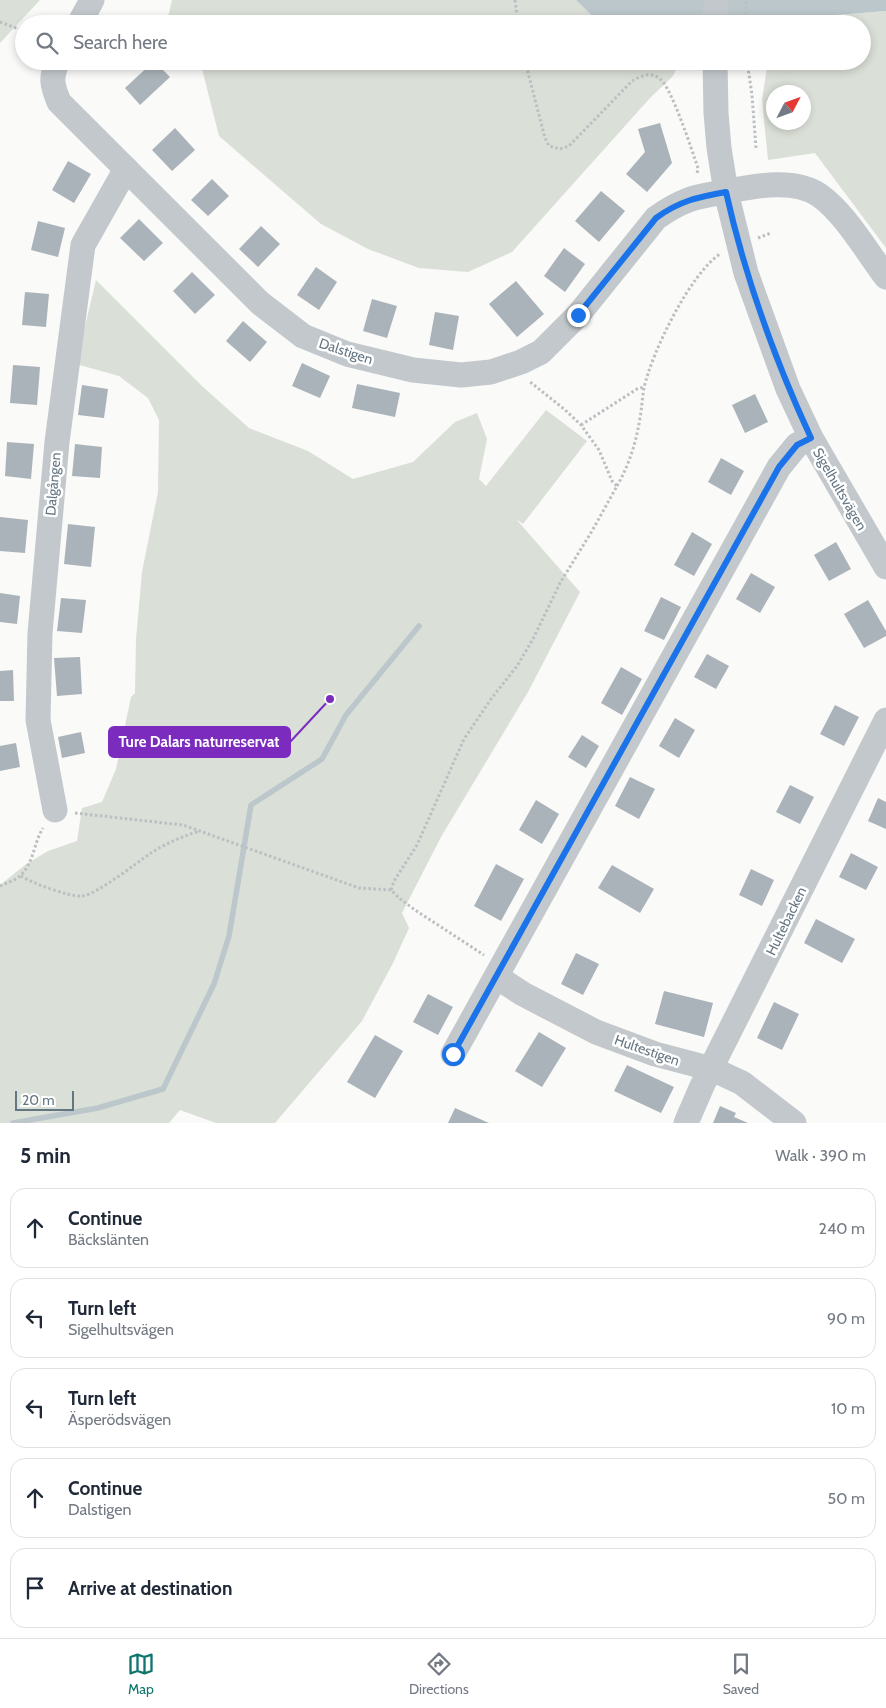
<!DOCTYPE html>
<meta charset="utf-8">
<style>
:root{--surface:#fff;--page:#f2f2f3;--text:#1f2937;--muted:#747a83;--line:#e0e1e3;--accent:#0f766e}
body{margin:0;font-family:Cabin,sans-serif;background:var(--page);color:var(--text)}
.compass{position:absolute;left:766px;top:85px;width:45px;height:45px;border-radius:50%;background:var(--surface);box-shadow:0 2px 8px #0003;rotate:49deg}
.scale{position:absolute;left:15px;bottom:12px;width:59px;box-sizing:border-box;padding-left:5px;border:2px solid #657683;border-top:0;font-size:14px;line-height:18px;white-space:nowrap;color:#657683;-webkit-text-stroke:4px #fff;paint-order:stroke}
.stop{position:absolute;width:15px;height:15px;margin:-11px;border:4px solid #1a73e8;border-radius:50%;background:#fff}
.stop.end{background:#1a73e8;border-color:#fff;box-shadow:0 1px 5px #0008}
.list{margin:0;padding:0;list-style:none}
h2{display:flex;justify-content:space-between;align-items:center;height:65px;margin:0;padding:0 20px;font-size:21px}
h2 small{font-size:16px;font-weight:400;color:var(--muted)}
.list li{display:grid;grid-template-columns:32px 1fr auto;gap:15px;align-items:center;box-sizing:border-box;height:80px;margin:0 10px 10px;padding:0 10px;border:1px solid var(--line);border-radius:15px}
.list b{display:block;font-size:19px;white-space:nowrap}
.list p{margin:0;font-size:16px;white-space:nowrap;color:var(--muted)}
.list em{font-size:16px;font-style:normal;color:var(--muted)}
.icon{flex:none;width:28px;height:28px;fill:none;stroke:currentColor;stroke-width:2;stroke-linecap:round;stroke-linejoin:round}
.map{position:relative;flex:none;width:886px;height:1123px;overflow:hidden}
.search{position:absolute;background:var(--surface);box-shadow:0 2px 8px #0003;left:15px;right:15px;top:15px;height:55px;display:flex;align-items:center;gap:12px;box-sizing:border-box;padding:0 18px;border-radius:28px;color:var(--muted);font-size:19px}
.sheet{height:515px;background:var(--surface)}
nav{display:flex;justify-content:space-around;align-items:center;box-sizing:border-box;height:70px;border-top:1px solid var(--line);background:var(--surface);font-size:14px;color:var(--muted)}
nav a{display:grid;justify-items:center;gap:2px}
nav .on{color:var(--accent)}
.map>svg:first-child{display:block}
.green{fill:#dadfd7;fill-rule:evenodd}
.water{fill:#bbc7cb}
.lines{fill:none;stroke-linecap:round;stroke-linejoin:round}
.stream{stroke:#bbc7cb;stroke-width:5.5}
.building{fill:#aab3b9}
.path{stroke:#bbbfc2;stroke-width:3;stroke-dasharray:2.5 2.5;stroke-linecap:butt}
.minor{stroke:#c3c8cc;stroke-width:25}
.route{stroke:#1a73e8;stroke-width:6}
.labels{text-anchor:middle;stroke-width:5;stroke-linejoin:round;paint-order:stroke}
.street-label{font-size:14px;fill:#657683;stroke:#fff}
.leader{fill:none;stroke:#7b2cbf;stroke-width:2}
.callout-dot{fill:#7b2cbf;stroke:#fff;stroke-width:2}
.callout{fill:#7b2cbf;stroke:#7b2cbf;stroke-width:2}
.callout-label{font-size:15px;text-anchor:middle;font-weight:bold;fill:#fff}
</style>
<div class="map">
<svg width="886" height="1123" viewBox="0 0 886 1123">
<rect width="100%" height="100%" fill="#fafaf8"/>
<g class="green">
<polygon points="0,0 40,0 0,43"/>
<polygon points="172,0 576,0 600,24 178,24 168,17"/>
<path d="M886,11V248L815,153L768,160L762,100L768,61H862V24H785L837,15ZM774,92H804V122H774Z"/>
<polygon points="200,61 680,61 673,76 650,98 512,252 468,272 419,268 368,249 321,224 219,136"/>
<polygon points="96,280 202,386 249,428 308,451 353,479 413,462 455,422 477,413 487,439 479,479 486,486 546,410 587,441 523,524 516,519 580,592 528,692 441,837 402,913 409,928 393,963 362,1021 275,1123 216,1123 180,1110 169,1123 0,1123 0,885 25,865 48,851 77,841 82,808 102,802 116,769 131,697 135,693 136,639 142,572 158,492 159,420 148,398 119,376 76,364"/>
</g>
<polygon class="water" points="576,0 886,0 886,11 837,15 785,24 600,24"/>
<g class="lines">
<polyline class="stream" points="13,1123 98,1108 163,1089 214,984 229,936 251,805 322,759 346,715 419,626"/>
</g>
<g class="building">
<polygon points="154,61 170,77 140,105 125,88"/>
<polygon points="660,123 672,163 647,192 626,174 645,152 638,129"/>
<polygon points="175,128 195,150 172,171 152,150"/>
<polygon points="68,161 91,174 74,203 52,190"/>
<polygon points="212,179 229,196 208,216 191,200"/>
<polygon points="601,191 625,211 599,242 575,221"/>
<polygon points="139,219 163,243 144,261 120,238"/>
<polygon points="38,221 65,228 58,257 31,250"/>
<polygon points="261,226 280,244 258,267 239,249"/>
<polygon points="564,248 585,264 565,292 544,276"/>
<polygon points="316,267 337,282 319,310 297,295"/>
<polygon points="192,272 215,295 195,314 173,291"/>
<polygon points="516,281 544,314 517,337 489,304"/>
<polygon points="25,292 49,294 46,327 22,325"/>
<polygon points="372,299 397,306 387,338 363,331"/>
<polygon points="435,312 459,316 453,350 429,345"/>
<polygon points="243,321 267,342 250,362 226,341"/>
<polygon points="302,363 330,376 320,398 292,386"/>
<polygon points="13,365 40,367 37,405 10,403"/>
<polygon points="357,384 400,393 395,417 352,408"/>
<polygon points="82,385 108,389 104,418 78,415"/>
<polygon points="755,394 768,422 745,433 732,405"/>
<polygon points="7,442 34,444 31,479 5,476"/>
<polygon points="75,444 102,447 100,478 72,476"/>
<polygon points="721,458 744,471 731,495 708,482"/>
<polygon points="0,517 28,520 25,553 0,551"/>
<polygon points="68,524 95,527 91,567 64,564"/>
<polygon points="692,532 712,544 694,576 674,565"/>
<polygon points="836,542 851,569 829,581 814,555"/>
<polygon points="751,573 775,587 760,613 736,599"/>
<polygon points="0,593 20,596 17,624 0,622"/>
<polygon points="661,597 681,607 664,640 644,631"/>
<polygon points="61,598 86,600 82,633 57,631"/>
<polygon points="868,600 886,631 886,636 864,648 844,614"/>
<polygon points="707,654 729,666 716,689 694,677"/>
<polygon points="80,657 82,694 57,696 54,658"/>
<polygon points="621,667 642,679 622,715 601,703"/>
<polygon points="13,670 14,701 0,701 0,671"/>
<polygon points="835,705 859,717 844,746 820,734"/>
<polygon points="675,718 695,730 679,758 659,746"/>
<polygon points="81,732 85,753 62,758 58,737"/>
<polygon points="582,735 599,746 586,768 568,757"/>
<polygon points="16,743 20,767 0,771 0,746"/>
<polygon points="630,777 655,789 639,819 615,806"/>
<polygon points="790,785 814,797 800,824 776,812"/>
<polygon points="878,798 886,802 886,829 868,821"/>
<polygon points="536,800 559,814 542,844 519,830"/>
<polygon points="851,853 878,867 866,890 839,877"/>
<polygon points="496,864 524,879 501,921 474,906"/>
<polygon points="612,865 654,889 640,913 598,888"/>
<polygon points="751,869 774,880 762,906 739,895"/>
<polygon points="816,919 855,939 842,963 804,943"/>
<polygon points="576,953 599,964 583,995 561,984"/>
<polygon points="664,991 713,1003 704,1037 655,1024"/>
<polygon points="428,994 453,1007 438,1035 413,1022"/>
<polygon points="774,1002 799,1014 782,1050 757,1038"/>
<polygon points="539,1032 566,1048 542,1087 515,1071"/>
<polygon points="375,1035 403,1051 375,1098 347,1082"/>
<polygon points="627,1065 674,1087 661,1113 614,1091"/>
<polygon points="720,1106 736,1113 734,1117 748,1123 713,1123"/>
<polygon points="455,1108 489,1123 448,1123"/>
</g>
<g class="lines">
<g class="path">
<polyline points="515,0 518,24"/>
<polyline points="0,22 24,31"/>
<polyline points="746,24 746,0"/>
<path d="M525,61L545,138L549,146L560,149L569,146L632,81C641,76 651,71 660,79C672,88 692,151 698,168L697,174"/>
<polyline points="747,61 752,95 756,148"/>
<polyline points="758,238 771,233"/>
<polyline points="581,425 637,389 644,387"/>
<path d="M617,486C629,465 636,443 640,418C642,408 642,398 644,388C652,352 690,274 720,254"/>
<polyline points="75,813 183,825 359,888 391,890 399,898 415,910 484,955"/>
<path d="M21,876C32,883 69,897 82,896C98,894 136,863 151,853C166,843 182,837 199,831"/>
<path d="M0,886C6,883 17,880 21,875C34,862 34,842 43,828"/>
<polyline points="391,890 394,881 417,845 464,739 491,699 517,666 533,639 560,583 592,531 617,486 612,481 599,450 581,425 564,409 529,381"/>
</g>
<g class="minor">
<polyline points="79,24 92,0"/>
<polyline points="715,24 716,0"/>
<path d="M58,61C50,78 52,85 59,102L260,303L303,336L347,354L413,370L461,375L491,372L521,362L541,352L578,315L656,218C666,211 675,205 686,201C697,196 710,195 723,192C751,187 793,177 819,195C845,213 867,252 886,277"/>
<polyline points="715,61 716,113 719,148 726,192 746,273 788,389 811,438 886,567"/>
<polyline points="55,810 38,720 40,633 57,442 83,245 126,169"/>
<polyline points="497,977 523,994 596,1032 655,1054 712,1069 742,1083 794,1123"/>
<polyline points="453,1054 779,467 797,445 811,438"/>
<polyline points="686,1123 702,1086 886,720"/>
</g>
</g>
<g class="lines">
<path class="route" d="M453,1054L779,467L797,445L811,438C774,358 745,277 726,192C698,197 679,201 656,218L578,315"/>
</g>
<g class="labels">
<g class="street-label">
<text transform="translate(346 351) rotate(18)" y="5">Dalstigen</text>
<text transform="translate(53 484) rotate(-85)" y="5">Dalgången</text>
<text transform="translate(840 489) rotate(60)" y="5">Sigelhultsvägen</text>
<text transform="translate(786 921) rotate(-64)" y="5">Hultebacken</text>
<text transform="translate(647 1050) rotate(19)" y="5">Hultestigen</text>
</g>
</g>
<path class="leader" d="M330 699L290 742"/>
<circle class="callout-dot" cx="330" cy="699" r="5"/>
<rect class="callout" x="109" y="727" width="181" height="30" rx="5"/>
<g class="callout-label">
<text x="199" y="747">Ture Dalars naturreservat</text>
</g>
</svg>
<svg class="compass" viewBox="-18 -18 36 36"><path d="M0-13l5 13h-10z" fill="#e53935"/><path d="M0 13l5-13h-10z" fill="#747a83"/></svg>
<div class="scale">20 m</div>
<div class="stop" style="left:453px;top:1054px"></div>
<div class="stop end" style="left:578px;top:315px"></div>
<div class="search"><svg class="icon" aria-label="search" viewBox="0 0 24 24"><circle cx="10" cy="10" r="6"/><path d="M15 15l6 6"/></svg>Search here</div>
</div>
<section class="sheet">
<h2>5 min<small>Walk · 390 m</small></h2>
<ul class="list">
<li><svg class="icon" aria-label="ahead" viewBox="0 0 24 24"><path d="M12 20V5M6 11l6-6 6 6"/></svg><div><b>Continue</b><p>Bäckslänten</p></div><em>240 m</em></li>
<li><svg class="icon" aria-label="left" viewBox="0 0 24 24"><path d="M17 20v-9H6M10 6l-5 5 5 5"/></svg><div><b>Turn left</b><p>Sigelhultsvägen</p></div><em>90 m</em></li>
<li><svg class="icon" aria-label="left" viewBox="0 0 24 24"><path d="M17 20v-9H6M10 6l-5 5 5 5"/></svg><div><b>Turn left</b><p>Äsperödsvägen</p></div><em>10 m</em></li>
<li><svg class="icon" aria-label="ahead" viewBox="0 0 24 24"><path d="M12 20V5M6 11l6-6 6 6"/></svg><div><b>Continue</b><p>Dalstigen</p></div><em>50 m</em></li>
<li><svg class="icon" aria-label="arrive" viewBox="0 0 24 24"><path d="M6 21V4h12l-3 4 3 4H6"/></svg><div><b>Arrive at destination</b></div></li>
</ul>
</section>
<nav>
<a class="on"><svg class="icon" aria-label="map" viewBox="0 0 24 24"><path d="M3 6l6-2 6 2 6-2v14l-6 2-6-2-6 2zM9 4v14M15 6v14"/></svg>Map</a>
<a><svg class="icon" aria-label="directions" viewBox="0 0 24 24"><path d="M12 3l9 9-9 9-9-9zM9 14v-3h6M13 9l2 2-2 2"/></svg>Directions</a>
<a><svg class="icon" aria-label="saved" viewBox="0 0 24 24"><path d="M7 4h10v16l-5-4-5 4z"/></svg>Saved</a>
</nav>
